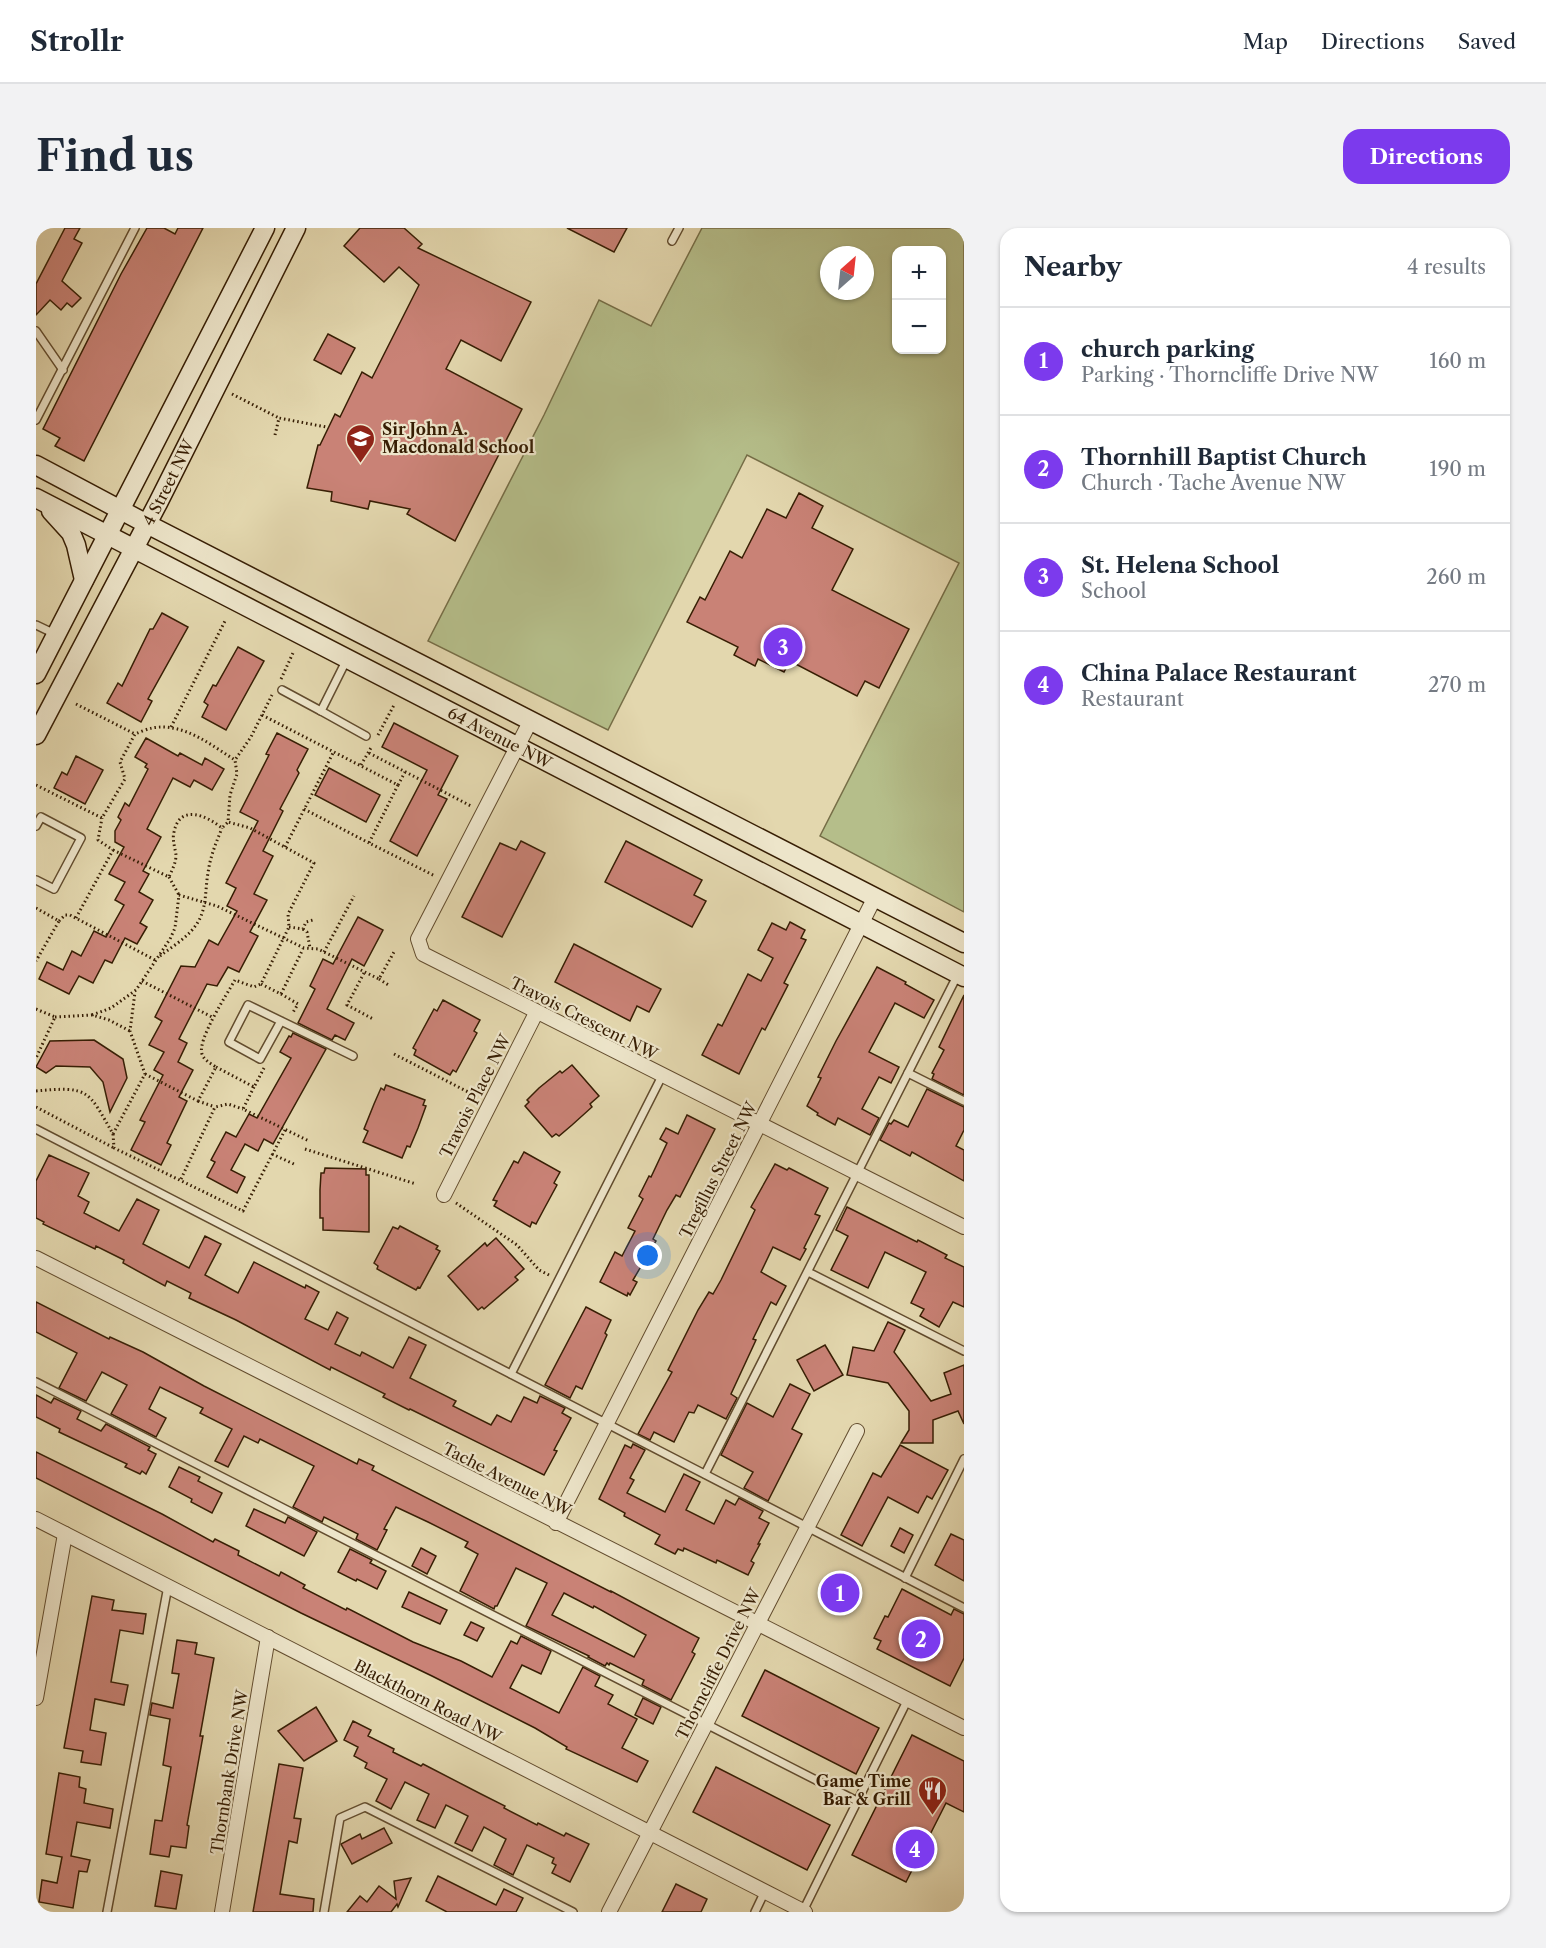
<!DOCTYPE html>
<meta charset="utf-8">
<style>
:root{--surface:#fff;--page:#f2f2f3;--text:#1f2937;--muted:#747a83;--line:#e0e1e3;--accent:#7c3aed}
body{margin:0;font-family:"Libre Caslon Text",serif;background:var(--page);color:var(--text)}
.controls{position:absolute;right:18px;top:18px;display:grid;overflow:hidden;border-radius:12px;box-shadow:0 2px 4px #0004}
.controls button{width:54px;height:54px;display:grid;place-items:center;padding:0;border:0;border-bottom:2px solid var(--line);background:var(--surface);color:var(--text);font:30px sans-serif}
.compass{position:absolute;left:784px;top:18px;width:54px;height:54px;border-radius:50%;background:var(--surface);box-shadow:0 2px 4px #0004;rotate:27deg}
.you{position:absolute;left:612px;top:1028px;width:21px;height:21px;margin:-15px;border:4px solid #fff;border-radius:50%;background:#1a73e8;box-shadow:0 0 0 9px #1a73e833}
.badge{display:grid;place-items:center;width:39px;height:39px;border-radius:50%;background:var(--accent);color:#fff;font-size:20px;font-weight:700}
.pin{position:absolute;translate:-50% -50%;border:3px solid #fff;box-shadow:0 2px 6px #0006}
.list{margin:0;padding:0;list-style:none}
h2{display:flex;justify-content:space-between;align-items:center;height:78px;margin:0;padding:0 24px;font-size:26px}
h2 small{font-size:20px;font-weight:400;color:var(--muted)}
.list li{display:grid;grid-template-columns:39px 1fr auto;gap:18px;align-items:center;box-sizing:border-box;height:108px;padding:0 24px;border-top:2px solid var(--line)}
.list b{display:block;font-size:22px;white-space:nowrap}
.list p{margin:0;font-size:20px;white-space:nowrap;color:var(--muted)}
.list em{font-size:20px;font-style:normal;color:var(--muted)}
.map{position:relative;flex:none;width:928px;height:1684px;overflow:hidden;border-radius:18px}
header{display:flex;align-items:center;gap:36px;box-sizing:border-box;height:84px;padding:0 30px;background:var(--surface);border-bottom:2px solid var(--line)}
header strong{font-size:28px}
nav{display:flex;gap:33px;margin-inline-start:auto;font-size:21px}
.intro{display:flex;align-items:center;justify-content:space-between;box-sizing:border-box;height:144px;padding:0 36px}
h1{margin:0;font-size:42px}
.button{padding:15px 27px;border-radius:18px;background:var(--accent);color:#fff;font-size:21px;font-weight:700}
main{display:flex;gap:36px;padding:0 36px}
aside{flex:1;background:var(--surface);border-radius:18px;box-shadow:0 2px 4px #0004}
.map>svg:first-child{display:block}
.green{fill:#b5be8a;stroke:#766e47;stroke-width:1.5;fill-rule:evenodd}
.building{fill:#c98276;stroke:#371e04;stroke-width:1.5;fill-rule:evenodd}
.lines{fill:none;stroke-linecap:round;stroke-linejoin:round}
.lane-casing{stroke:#624c2e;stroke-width:10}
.street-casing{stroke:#624c2e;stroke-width:16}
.secondary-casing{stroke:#371e04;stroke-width:21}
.path{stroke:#371e04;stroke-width:3;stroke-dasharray:1.5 3;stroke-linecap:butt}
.lane{stroke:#ede5ca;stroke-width:7}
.street{stroke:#ede5ca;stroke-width:14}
.secondary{stroke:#ede5ca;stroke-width:18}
.labels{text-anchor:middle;stroke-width:4.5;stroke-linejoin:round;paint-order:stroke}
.poi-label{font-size:16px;font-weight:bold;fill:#371e04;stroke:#ede5ca;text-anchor:start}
.street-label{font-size:16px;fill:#371e04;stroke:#ede5ca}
</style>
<header>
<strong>Strollr</strong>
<nav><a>Map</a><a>Directions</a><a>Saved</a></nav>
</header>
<div class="intro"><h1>Find us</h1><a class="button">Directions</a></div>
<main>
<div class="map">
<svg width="928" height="1684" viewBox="0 0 928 1684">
<rect width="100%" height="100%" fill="#e3d7ae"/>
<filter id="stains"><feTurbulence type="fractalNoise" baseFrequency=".00333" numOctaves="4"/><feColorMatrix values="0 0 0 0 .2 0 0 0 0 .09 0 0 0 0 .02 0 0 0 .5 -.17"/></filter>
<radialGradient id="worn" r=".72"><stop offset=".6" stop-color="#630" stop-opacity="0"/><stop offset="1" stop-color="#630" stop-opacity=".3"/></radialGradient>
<path class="green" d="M666,0H928V684L784,608L923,335L711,227L572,502L392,413L508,187L563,72L615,98ZM861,22H906V122H861ZM793,27H829V63H793Z"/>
<g class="building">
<polygon points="29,0 44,0 38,11 46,15 26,53 45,70 36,79 31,75 25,82 14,72 0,87 0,56"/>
<polygon points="111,0 128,0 139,6 142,0 167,0 48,233 19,218 24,210 7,201 85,46"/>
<polygon points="324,0 368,0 386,16 382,20 495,74 465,133 425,112 410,141 486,181 419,313 371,286 374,281 334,273 332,281 295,273 296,264 271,260 282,217 284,217 299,186 304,189 326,144 336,150 383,57 363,39 348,54 308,18"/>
<polygon points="531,0 591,0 578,24"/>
<polygon points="292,106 319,120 305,146 278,132"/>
<polygon points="763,265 787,278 776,300 817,321 796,362 873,401 843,460 829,453 821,468 754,433 748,444 722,431 719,438 698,427 702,419 651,394 664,369 669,372 694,323 706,330 731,281 750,290"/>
<polygon points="126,385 152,399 112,471 116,473 105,494 71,475 82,455 86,458 114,401 117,401"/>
<polygon points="202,419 228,433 190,502 166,489 172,477 168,474 177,457 180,458"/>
<polygon points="358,495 422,528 402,567 411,571 381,628 354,613 391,542 346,519"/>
<polygon points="241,505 272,521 261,542 263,545 244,581 247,583 227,623 237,628 218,666 231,672 214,704 222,708 203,744 192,739 181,758 171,756 143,811 151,815 142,834 157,842 143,869 151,873 131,915 135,917 125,937 95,922 109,894 104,892 127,847 118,842 128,824 113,817 126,793 119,789 145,738 159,739 173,712 182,717 201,683 191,678 200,660 190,655 222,593 204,584 233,527 230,526"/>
<polygon points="110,510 142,528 144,525 166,537 169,530 188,541 176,562 158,552 154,559 137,550 111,601 125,609 107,643 113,646 103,664 117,672 104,695 111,699 101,716 89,710 76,735 69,732 57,755 43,748 33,766 3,751 11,734 27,742 36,723 45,728 58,703 70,709 88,677 79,672 89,654 73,646 88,619 79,614 79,603 85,592 82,589 89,575 93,578 112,541 109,539 111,536 99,529"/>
<polygon points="40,528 67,542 49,576 18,560 26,544 31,547"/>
<polygon points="293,540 344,567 330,594 279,567"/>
<polygon points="485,613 509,625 466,709 426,689 464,615 480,622"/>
<polygon points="590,613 666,652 658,667 670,673 656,699 569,654"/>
<polygon points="322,689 347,702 328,738 316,731 291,781 318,795 309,812 299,807 296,812 262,795 279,761 274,758 287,731 297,736"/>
<polygon points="754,694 769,702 765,710 770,712 748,755 752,757 729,802 726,800 703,846 666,827 682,796 686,798 712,746 725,753 737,730 722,722 736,695 750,702"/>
<polygon points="538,716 625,761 613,784 601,778 594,793 519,754"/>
<polygon points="841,739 870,754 869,756 898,772 888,790 859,775 833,824 863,839 855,855 843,849 826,881 843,890 834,907 802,890 799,897 781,887 782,885 771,878 785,850 782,849 800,813"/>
<polygon points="928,767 928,867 896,851 898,846 896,845 908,822 903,819"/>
<polygon points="407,772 444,792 438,803 441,805 420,844 417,842 414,847 378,827 380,822 377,820 385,805 398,781 401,783"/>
<polygon points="257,805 290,821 237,916 228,911 222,923 209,916 195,942 209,949 201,965 171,949 179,934 175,932 190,904 200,909 213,886 221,890 255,830 244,824 253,808 255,809"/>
<polygon points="58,812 87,831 91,850 74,884 67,854 54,839 20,838 10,845 0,839 14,813"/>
<polygon points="536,837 563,868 554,876 556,879 536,897 523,908 520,906 516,909 489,878 493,874 491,872 503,860 524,843 526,845"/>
<polygon points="350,857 389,872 387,877 390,878 382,900 374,919 371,918 366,930 327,914 332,903 328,901 338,876 345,860 348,862"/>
<polygon points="891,861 928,879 928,902 920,918 928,922 928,953 876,924 874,928 844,912 853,895 855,896 858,892 872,899"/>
<polygon points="651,887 679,901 644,969 640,967 631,982 617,1011 620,1013 597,1052 601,1054 594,1067 592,1065 591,1068 564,1054 579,1024 586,1028 599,1003 592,1000 607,971 603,968 613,948 615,949 631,915 624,911 630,900 642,906"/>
<polygon points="488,924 524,944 518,955 521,957 508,981 500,996 496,994 494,999 458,978 461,973 457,972 465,957 478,933 482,935"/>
<polygon points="13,927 53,945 42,968 53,974 48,985 83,1003 101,971 123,982 107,1016 153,1040 169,1008 185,1016 169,1047 202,1065 218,1034 269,1060 270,1057 283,1064 269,1091 292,1102 301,1084 312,1090 299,1116 324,1128 326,1124 357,1140 373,1109 390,1117 374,1150 420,1173 417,1178 455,1197 461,1187 475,1194 488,1169 501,1175 504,1168 529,1180 526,1185 535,1190 518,1222 521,1223 508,1247 374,1181 373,1182 347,1169 349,1166 295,1139 294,1142 200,1092 153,1070 155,1065 131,1053 129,1058 87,1035 88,1032 60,1018 59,1021 7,996 8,994 0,990 0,953"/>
<polygon points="739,936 751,942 753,940 792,960 779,986 784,988 768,1020 770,1021 764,1032 737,1019 725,1044 750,1058 740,1077 735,1074 717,1111 720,1112 695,1166 701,1170 690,1191 662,1177 658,1185 653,1184 638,1214 618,1204 614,1212 602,1206 636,1144 632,1142 662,1082 673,1064 677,1066 685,1052 719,982 715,979"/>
<polygon points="289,940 330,941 330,947 333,947 333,1004 287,1002 287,990 284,990 284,962 285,945 288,945"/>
<polygon points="811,979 881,1014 882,1012 911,1027 909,1030 928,1039 928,1079 917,1074 903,1099 884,1088 888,1081 875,1075 890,1044 849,1024 832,1060 795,1042 812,1008 800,1002"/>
<polygon points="364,998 402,1018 400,1021 404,1023 384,1060 382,1059 380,1062 341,1041 342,1038 338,1035 357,999 362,1001"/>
<polygon points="460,1010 488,1041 479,1049 482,1052 448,1081 446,1079 442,1082 412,1048 449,1015 451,1018"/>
<path d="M0,1074L73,1111L74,1109L107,1124L168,1158L321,1236L323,1231L338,1238L336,1242L575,1364V1363L663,1410L656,1424L659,1426L635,1472L606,1457L608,1452L574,1435L573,1437L571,1435L569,1438L552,1429L553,1428L490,1398L511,1355L480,1340L461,1378H459L458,1381L424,1363L442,1326L429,1319L432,1314L392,1294L360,1279L348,1301L351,1302L341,1322L320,1311L322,1306L288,1289L286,1294L257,1279L278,1238L224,1211L222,1215L208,1208L192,1239L179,1233L196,1201L164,1185L167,1180L124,1159L113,1181L130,1190L120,1209L75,1186L91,1157L66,1144L50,1173L23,1160L41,1125L0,1104ZM528,1365L557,1380L558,1378L610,1407L598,1429L516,1387Z"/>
<polygon points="550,1079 575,1092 569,1105 571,1107 546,1161 540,1158 534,1170 509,1157"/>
<polygon points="852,1094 869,1102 858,1124 895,1173 915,1166 908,1145 928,1137 928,1196 922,1183 897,1192 897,1215 865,1215 873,1202 873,1183 852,1155 811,1147 817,1119 838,1123"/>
<polygon points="789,1117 807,1147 778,1163 761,1132"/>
<polygon points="754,1156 774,1166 756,1201 766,1206 732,1273 708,1260 717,1244 685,1227 711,1175 737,1189"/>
<polygon points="0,1167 15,1175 18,1170 45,1183 41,1191 65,1203 70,1196 114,1219 112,1222 120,1226 110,1246 106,1243 104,1246 89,1239 91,1236 23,1204 24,1201 0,1189"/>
<polygon points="597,1216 609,1222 594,1250 598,1252 591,1265 629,1284 648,1246 664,1254 650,1282 678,1296 690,1272 699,1277 703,1270 727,1283 723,1290 733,1295 722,1316 724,1316 715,1333 718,1335 712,1347 681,1332 680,1335 648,1320 647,1323 642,1321 639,1326 619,1316 624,1307 588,1288 589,1285 563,1271 589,1217 595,1220"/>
<polygon points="864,1217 912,1242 896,1271 891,1268 882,1285 852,1269 826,1318 805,1307 837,1245 845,1249"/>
<polygon points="0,1224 126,1286 177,1314 179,1311 203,1323 202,1327 243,1348 245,1344 269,1357 267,1360 310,1382 311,1380 377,1414 425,1433 456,1449 475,1413 481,1416 485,1408 515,1423 505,1446 486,1437 474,1460 523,1485 547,1439 564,1448 559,1458 577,1467 572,1476 601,1491 586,1520 612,1533 601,1554 530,1521 531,1519 499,1500 396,1448 265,1385 0,1250"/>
<polygon points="143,1239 164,1249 162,1253 186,1265 176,1285 155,1274 156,1271 133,1259"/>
<polygon points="218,1281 249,1295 252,1289 281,1304 268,1328 210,1298"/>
<polygon points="864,1300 877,1307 868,1325 855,1318"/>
<polygon points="915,1306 928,1312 928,1353 899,1337"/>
<polygon points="385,1320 400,1328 391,1346 376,1338"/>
<polygon points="314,1321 336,1332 334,1335 350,1343 341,1361 321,1351 320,1353 302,1344"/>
<polygon points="866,1361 915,1387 918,1381 928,1386 928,1430 914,1458 841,1421 845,1413 838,1410 849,1388 852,1389"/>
<polygon points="373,1364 411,1382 404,1396 366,1379"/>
<polygon points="56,1368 78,1372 76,1382 110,1386 107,1406 84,1402 75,1454 92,1457 88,1477 59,1471 54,1502 70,1505 65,1537 45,1534 47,1523 28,1520"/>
<polygon points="435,1394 448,1400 441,1413 428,1407"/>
<polygon points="141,1412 161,1415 159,1426 178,1430 164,1508 167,1508 151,1597 153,1598 150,1620 135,1618 133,1629 114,1626 119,1592 126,1593 135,1539 127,1537 134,1491 114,1487 116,1475 137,1480 143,1446 136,1445"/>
<polygon points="729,1442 843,1500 820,1546 706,1488"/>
<polygon points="607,1470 625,1479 617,1496 599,1487"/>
<polygon points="280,1479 301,1513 268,1533 242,1503"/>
<polygon points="317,1493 335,1502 332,1508 358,1521 357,1524 385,1538 387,1536 445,1566 469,1578 468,1580 501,1597 502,1595 528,1608 530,1605 553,1616 534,1654 516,1645 520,1637 516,1635 518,1630 491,1617 477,1647 458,1637 470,1611 448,1599 436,1623 419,1615 432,1588 410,1577 399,1600 381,1592 393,1566 369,1554 355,1581 340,1573 351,1551 329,1540 331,1535 318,1528 322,1519 308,1512"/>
<polygon points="876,1507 928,1533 928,1584 910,1575 870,1654 816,1627"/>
<polygon points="243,1536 267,1540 258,1590 265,1591 261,1615 253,1613 244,1666 278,1671 277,1684 217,1684"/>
<polygon points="680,1539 794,1597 771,1642 657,1584"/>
<polygon points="23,1545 44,1549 43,1559 50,1561 48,1575 77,1581 74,1600 41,1594 35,1628 54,1632 51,1644 43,1643 37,1680 3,1674 6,1652 21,1655 26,1629 10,1626"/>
<polygon points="348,1600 356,1615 316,1636 305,1616 324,1606 326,1611"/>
<polygon points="125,1643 146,1647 140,1681 119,1678"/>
<polygon points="402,1648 460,1677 468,1661 487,1670 480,1684 411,1684 390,1673"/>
<polygon points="375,1650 362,1679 361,1676 355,1684 311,1684 324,1668 331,1674 343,1658 360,1671 358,1653"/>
<polygon points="640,1656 671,1671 665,1684 626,1684"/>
</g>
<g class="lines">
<defs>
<g id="lane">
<polyline points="636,13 643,0"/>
<polyline points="0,103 27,142"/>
<polyline points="0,192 99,0"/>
<polyline points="0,397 19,406"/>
<polyline points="311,431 285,483 330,508"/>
<polyline points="246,462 285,483"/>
<polyline points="0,598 5,589 45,610 18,661 0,652"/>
<polyline points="245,793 224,831 193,814 212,777 317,828"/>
<polyline points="872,845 928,873"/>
<polyline points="0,901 928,1380"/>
<polyline points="772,1044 928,1123"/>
<polyline points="475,1146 626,848"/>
<polyline points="0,1154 821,1573"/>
<polyline points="669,1246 921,748"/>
<polyline points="869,1350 928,1231"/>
<polyline points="767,1683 871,1473"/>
<polyline points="71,1684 132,1358"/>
<polyline points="288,1684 304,1590 329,1579 537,1684"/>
<polyline points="719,1684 729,1663"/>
</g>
<g id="street">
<polyline points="495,492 382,711 387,726 928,999"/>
<polyline points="408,967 500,785"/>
<polyline points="0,1030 928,1500"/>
<polyline points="0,1291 769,1684"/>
<polyline points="520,1295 839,669"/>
<polyline points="0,1470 29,1306"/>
<polyline points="186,1684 232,1409"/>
<polyline points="573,1684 821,1203"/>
</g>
<g id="secondary">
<polyline points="0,237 111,296 928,715"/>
<path id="s1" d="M0,270L928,749"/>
<polyline points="15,283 35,305 40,317 48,352"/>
<polyline points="0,446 229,0"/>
<path id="s2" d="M0,507L122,275L260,0"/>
</g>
</defs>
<use href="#lane" class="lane-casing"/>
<use href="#street" class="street-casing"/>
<use href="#secondary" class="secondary-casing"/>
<g class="path">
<polyline points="196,166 243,190"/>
<polyline points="239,207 243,190 290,199"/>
<polyline points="245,451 257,425"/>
<polyline points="40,476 99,506"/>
<polyline points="226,487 362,557 369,544"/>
<polyline points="135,499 190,391"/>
<polyline points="342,507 358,477"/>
<polyline points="333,525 435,578"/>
<polyline points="325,537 336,518"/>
<path d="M0,557L66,590L89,551L84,534L99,506C104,504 111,501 116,500C147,494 175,517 199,532"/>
<polyline points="362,557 333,615 399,648"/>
<polyline points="268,581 333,615"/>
<polyline points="249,619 298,523"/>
<path d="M77,622L133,649C136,642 140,635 140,627C139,619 136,612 138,604C144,575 171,588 186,600L192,594"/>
<polyline points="133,649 143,667"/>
<polyline points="0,680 23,693 0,733"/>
<polyline points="40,690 77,622 62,612 66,590"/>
<polyline points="23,693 29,687 34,687 119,732"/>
<polyline points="253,699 267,701 270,694 277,692"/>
<polyline points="267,701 271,704 274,720"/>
<polyline points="288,724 318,668"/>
<path d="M124,728C137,718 154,708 162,694C171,679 169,661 172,645C174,629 180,615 186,600"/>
<polyline points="328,745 311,777 337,791"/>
<polyline points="343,751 354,758"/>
<polyline points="106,753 178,790"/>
<polyline points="225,756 245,766 267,721"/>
<polyline points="245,766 262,776 256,786"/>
<polyline points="0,781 19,789 0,830"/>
<polyline points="56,787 75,780 100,762 134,711 139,700 143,667 181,678 268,720 282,721 343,751 358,724"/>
<polyline points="19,789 56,787 73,792 94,803"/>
<polyline points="358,826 442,869"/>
<polyline points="180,839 218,859 228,840"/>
<path d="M109,846L162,873L180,839C174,835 168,832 166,826C161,812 191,766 199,752L218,759L225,756L253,699L252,686L278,635L214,600L192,594L194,567L201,546L199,532L215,509L236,467"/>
<polyline points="218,859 207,881 273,913"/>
<path d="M0,863C53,858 52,862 77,906L109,846L94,803L99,764"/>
<polyline points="162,873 179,879"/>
<polyline points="0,879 78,920"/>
<polyline points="77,906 78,920 207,983 249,902"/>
<polyline points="269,921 380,956"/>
<polyline points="236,926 260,937"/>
<polyline points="145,951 179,879 192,876 207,881"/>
<polyline points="420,975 481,1017 503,1042 513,1047"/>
</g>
<use href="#lane" class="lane"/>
<use href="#street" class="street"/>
<use href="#secondary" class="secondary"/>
</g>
<defs>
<symbol id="school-pin" viewBox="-11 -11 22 30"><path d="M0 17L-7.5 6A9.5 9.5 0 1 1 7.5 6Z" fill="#8f2418" stroke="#ede5ca"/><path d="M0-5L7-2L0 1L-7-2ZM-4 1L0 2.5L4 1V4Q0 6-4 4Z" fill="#fff"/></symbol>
<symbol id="restaurant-pin" viewBox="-11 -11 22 30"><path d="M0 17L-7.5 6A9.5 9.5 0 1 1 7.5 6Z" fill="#8f2418" stroke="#ede5ca"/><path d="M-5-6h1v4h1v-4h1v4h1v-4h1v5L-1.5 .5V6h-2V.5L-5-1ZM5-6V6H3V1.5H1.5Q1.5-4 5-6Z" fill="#fff"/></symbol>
</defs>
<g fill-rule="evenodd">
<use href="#school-pin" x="308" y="194" width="33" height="45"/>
<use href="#restaurant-pin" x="880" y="1546" width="33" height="45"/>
</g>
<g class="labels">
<g class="poi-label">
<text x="346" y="207">Sir John A.<tspan x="346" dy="18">Macdonald School</tspan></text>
<text x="875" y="1559" text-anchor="end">Game Time<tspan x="875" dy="18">Bar &amp; Grill</tspan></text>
</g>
<g class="street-label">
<text dy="6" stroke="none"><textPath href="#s2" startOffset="285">4 Street NW</textPath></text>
<text dy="6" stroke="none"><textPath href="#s1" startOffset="522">64 Avenue NW</textPath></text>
<text transform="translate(548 790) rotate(27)" y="6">Travois Crescent NW</text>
<text transform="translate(439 868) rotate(-63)" y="6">Travois Place NW</text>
<text transform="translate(682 942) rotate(-63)" y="6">Tregillus Street NW</text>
<text transform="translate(471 1251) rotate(27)" y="6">Tache Avenue NW</text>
<text transform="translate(682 1436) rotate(-63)" y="6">Thorncliffe Drive NW</text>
<text transform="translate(392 1473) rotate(27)" y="6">Blackthorn Road NW</text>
<text transform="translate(193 1544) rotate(-81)" y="6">Thornbank Drive NW</text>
</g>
</g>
<rect width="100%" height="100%" filter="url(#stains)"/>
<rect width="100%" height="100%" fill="url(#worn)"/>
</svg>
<div class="controls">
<button>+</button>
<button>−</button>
</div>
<svg class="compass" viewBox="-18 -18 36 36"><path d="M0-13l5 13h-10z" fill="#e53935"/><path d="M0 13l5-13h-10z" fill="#747a83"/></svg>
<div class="you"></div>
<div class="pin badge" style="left:804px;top:1365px">1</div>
<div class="pin badge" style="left:885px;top:1411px">2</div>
<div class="pin badge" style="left:747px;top:419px">3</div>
<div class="pin badge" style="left:879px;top:1621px">4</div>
</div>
<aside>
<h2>Nearby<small>4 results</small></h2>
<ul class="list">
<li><span class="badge">1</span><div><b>church parking</b><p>Parking · Thorncliffe Drive NW</p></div><em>160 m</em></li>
<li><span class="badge">2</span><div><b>Thornhill Baptist Church</b><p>Church · Tache Avenue NW</p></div><em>190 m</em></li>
<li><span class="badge">3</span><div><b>St. Helena School</b><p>School</p></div><em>260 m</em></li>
<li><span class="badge">4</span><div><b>China Palace Restaurant</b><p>Restaurant</p></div><em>270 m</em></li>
</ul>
</aside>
</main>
